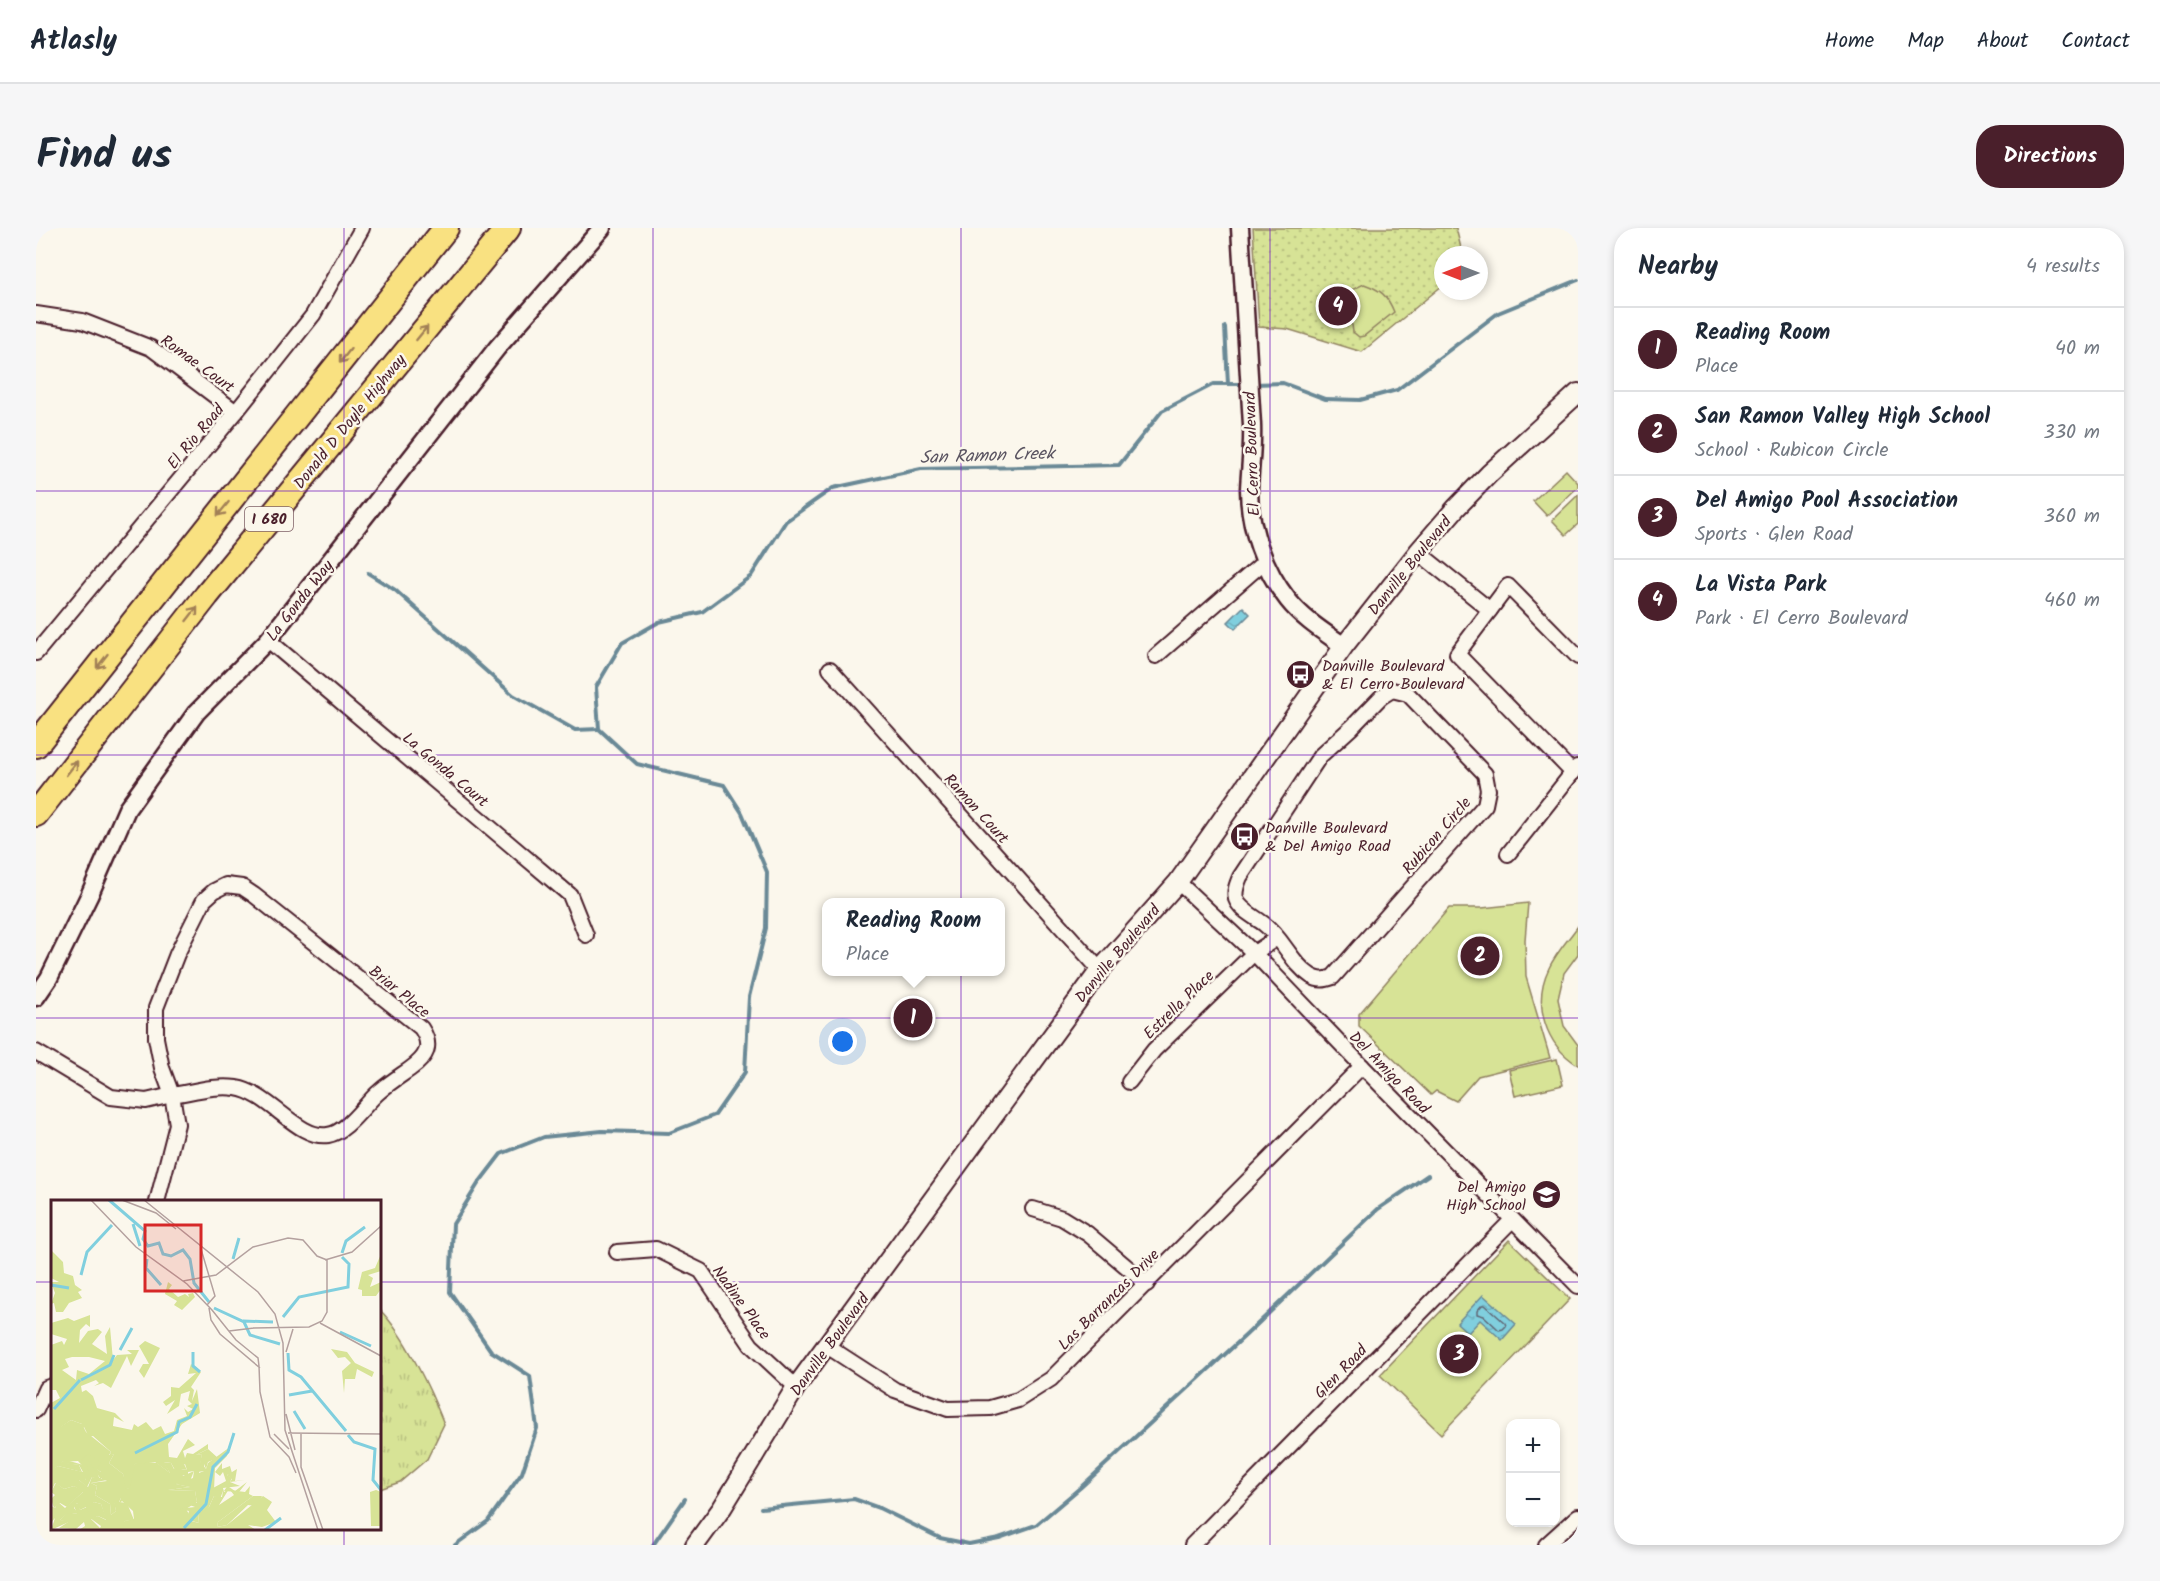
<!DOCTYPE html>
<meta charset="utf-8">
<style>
:root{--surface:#fff;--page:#f6f6f7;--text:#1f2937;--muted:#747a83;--line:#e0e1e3;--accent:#4a1f2b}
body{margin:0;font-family:Kalam,sans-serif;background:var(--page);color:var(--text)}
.controls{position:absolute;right:18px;bottom:18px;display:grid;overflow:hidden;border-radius:12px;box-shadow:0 3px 9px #0003}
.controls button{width:54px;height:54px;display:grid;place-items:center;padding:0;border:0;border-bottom:2px solid var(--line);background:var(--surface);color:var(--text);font:30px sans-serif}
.compass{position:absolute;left:1398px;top:18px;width:54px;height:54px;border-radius:50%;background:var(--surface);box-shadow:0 3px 9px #0003;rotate:270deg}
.you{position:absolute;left:807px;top:814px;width:21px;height:21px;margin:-15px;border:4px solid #fff;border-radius:50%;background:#1a73e8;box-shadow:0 0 0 9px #1a73e833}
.badge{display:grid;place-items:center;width:39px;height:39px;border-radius:50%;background:var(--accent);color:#fff;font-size:20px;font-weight:700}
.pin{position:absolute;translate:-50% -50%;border:3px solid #fff;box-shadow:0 2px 6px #0006}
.popup{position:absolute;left:786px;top:670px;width:183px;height:78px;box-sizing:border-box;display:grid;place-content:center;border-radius:12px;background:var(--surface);filter:drop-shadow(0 2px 4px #0005);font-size:20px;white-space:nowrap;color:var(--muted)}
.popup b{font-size:22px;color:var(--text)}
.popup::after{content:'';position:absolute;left:50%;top:100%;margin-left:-12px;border:12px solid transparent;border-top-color:var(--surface)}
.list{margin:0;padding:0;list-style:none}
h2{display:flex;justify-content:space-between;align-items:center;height:78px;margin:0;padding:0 24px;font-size:26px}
h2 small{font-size:20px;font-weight:400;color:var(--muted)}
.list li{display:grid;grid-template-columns:39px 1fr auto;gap:18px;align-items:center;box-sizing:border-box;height:84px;padding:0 24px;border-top:2px solid var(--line)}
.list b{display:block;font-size:22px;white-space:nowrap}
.list p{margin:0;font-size:20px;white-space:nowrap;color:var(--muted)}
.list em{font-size:20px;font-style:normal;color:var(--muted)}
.map{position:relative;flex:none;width:1542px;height:1317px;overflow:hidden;border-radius:24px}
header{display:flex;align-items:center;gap:36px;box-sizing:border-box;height:84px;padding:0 30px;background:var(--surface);border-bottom:2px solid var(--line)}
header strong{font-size:28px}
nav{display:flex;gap:33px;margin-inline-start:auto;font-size:21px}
.intro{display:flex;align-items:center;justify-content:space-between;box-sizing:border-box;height:144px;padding:0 36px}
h1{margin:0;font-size:42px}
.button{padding:15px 27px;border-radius:24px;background:var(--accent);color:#fff;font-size:21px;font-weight:700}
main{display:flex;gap:36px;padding:0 36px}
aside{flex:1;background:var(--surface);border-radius:24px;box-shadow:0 3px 9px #0003}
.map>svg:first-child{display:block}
.grass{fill:url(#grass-tufts);stroke:#908160;stroke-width:1.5}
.park{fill:url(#park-dots);stroke:#908160;stroke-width:1.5}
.garden{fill:#d7e396;stroke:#908160;stroke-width:1.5}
.water{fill:url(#water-ripples);stroke:#6a8996;stroke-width:1.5}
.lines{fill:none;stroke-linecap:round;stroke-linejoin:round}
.shore{stroke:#606573;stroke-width:1.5}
.stream{stroke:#6a8996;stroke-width:4}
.minor-casing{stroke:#4a1f2b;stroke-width:18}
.tertiary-casing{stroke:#4a1f2b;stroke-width:21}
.secondary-casing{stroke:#4a1f2b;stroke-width:22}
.motorway-casing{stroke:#4a1f2b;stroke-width:28}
.minor{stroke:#fbf7ec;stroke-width:14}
.tertiary{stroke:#fbf7ec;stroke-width:16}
.secondary{stroke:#fbf7ec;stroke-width:18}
.motorway{stroke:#f9e181;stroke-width:24}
.oneway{stroke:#a28056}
.grid{fill:none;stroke:#7b2cbf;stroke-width:1.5;stroke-opacity:0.55}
.labels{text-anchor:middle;stroke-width:5;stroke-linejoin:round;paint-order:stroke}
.shield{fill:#fbf7ec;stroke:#7f6065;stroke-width:1.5}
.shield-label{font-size:15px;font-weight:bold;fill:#4a1f2b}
.street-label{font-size:16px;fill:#4a1f2b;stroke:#fbf7ec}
.poi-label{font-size:16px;fill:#4a1f2b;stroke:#fbf7ec;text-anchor:start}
.water-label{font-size:18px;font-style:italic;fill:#5a5461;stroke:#fbf7ec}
.inset-river{fill:none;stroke:#80cfde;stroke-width:3}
.inset-road{fill:none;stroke:#b4a19f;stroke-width:1.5}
.view{fill:#d62828;fill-opacity:0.15;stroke:#d62828;stroke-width:3}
.inset-edge{fill:none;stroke:#4a1f2b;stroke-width:3}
</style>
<header>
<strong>Atlasly</strong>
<nav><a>Home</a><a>Map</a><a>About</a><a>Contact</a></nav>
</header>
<div class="intro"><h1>Find us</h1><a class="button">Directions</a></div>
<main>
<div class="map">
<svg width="1542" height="1317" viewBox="0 0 1542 1317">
<defs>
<pattern id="grass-tufts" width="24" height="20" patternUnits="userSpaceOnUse" patternTransform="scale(1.5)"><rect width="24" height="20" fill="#d7e396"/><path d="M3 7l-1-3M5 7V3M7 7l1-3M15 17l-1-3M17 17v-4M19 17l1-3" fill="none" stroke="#bac281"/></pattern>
<pattern id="park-dots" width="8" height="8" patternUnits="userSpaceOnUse" patternTransform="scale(1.5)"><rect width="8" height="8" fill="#d7e396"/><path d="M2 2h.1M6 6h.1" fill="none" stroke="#bac281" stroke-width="1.8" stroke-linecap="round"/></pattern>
<pattern id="water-ripples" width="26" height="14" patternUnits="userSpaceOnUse" patternTransform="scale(1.5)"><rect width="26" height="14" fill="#80cfde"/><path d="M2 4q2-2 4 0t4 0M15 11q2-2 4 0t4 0" fill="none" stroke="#70b1bf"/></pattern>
</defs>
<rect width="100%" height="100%" fill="#fbf7ec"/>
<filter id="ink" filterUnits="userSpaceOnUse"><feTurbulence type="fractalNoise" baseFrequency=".0167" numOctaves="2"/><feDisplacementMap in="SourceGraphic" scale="12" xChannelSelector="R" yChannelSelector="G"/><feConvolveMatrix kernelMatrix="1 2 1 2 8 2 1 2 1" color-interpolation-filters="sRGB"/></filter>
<g filter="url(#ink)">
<path class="grass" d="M344,1082C369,1107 395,1163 408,1196L391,1231L364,1254L344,1261Z"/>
<polygon class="park" points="1217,0 1420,0 1426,24 1430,27 1407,27 1407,57 1326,124 1251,101 1223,99"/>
<g class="garden">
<path d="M1328,56C1345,62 1351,67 1358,84L1328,108L1323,109L1317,104L1316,97L1299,77L1309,65Z"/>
<polygon points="1530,242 1542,255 1542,259 1511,288 1497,273"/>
<polygon points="1542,267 1542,296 1530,307 1516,292"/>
<polygon points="1492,675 1489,712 1490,749 1514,830 1442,848 1420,873 1400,863 1395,867 1323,798 1323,786 1413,680 1446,680"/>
<path d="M1542,698V726L1528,745L1522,771L1528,798L1542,817V837C1509,817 1496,775 1513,740C1520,725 1532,712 1542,698Z"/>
<polygon points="1521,831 1527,857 1479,868 1473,842"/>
<polygon points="1473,1012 1534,1071 1405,1206 1344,1147"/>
</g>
<g class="water">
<polygon points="1207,379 1214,386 1199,401 1192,394"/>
<polygon points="1447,1067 1480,1096 1466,1112 1444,1092 1432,1105 1421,1095"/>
</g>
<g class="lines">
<polygon class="shore" points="1446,1077 1449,1077 1469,1095 1470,1098 1467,1101 1463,1102 1448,1088 1441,1086 1441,1083"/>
<g class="stream">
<polyline points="1189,99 1192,156"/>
<polyline points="1217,156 1247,155 1289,171 1324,172 1361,162 1462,85 1542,52"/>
<polyline points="332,345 359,362 477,467 539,502 563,501"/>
<polyline points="725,1280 818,1271 843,1280 904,1310 933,1316 963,1310 1000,1297 1045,1259 1210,1107 1342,981 1392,947"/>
<polyline points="419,1317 452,1293 486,1245 501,1200 494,1148 455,1123 414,1064 417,996 442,956 465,926 508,909 566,903 633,905 679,887 709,844 713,769 730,700 731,644 706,585 688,557 601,536 563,501 560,459 586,415 623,394 666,384 715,348 750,293 797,260 885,241 1083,237 1126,183 1178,156 1209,156"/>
<polyline points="617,1317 649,1271"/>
</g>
<defs>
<g id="minor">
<polyline points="0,86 46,93 115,120 200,184"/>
<polyline points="1382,324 1454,382"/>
<polyline points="232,412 534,667 550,707"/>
<polyline points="0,425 200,184 277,87 326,0"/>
<polyline points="1120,428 1229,333"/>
<polyline points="794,441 1064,742"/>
<path d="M1356,462L1372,466L1449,546L1452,562L1449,577L1297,749C1289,752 1283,753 1275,748C1255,735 1247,710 1228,696C1219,689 1204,682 1200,671C1198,663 1201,656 1204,649L1284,528L1316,499L1345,469Z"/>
<polyline points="1537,545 1421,426 1472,358 1542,429"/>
<polyline points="1472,626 1541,539"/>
<polyline points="1142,654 1218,725 1326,838 1542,1058"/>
<path d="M190,657L206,659L218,667L385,800C397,818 391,829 374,841C364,848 353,855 344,863C329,875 312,904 292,907C262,912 234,865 200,860C179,857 156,864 136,867L126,840L120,810V780L141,726L168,672L178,663Z"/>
<polyline points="0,824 75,869 110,873 136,867 141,896 121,974"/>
<polyline points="1093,854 1118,822 1218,725 1241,710"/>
<polyline points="997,981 1026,990 1052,1006 1111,1056"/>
<polyline points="581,1024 620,1021 665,1043 715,1117 760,1159"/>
<polyline points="791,1118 859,1162 912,1181 954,1180 982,1172 1015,1151 1326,838"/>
<polyline points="0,1182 10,1160 16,1158"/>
<polyline points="1156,1317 1476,992"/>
<polyline points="1510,1317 1542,1288"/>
</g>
<g id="tertiary">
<path d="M1204,0C1208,66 1212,131 1216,197C1217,218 1214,239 1213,261C1213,299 1228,342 1252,372C1267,391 1288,404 1308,418"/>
<polyline points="0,769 13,750 53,668 91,581 160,485 232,412 461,120 566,0"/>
</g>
<polyline id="secondary" points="659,1317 686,1280 760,1159 1064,742 1142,654 1308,418 1382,324 1420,280 1453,246 1542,165"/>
<g id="motorway">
<polyline points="0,517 410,0"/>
<polyline points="0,586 171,367 472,0"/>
</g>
</defs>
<use href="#minor" class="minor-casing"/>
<use href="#tertiary" class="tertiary-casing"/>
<use href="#secondary" class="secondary-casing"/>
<use href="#motorway" class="motorway-casing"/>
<use href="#minor" class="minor"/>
<use href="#tertiary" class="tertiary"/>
<use href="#secondary" class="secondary"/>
<use href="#motorway" class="motorway"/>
</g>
<defs><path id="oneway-shaft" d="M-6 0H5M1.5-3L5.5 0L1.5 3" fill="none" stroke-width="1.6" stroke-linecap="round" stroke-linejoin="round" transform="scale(1.5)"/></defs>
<g class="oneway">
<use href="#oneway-shaft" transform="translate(386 105) rotate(-51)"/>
<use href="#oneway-shaft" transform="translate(309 128) rotate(128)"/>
<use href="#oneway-shaft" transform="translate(187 281) rotate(129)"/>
<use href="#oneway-shaft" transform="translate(156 386) rotate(-52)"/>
<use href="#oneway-shaft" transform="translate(66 433) rotate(128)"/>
<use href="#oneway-shaft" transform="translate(36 540) rotate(-52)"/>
</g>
</g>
<path class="grid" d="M308,0V974M617,0V1317M925,0V1317M1234,0V1317M0,263H1542M0,527H1542M0,790H1542M0,1054H16M344,1054H1542M308,1300V1317"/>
<defs>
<symbol id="bus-disc" viewBox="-11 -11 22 22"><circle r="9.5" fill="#4a1f2b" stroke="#fbf7ec"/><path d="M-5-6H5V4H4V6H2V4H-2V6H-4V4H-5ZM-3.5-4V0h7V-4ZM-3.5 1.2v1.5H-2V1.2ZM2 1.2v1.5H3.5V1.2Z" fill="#fff"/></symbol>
<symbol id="school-disc" viewBox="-11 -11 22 22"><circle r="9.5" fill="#4a1f2b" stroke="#fbf7ec"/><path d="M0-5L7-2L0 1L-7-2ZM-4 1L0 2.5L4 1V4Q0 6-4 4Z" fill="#fff"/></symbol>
</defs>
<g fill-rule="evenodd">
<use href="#bus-disc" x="1248" y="430" width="33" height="33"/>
<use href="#bus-disc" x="1192" y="592" width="33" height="33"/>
<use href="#school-disc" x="1494" y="950" width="33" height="33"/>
</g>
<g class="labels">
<rect class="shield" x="209" y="279" width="48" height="24" rx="4.5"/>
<g class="shield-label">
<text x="233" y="296">I 680</text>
</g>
<g class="street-label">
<text transform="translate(162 135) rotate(36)" y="6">Romae Court</text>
<text transform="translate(313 193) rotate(-51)" y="6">Donald D Doyle Highway</text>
<text transform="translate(159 208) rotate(-50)" y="6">El Rio Road</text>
<text transform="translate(1215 226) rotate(-92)" y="6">El Cerro Boulevard</text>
<text transform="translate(1373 337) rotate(-51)" y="6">Danville Boulevard</text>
<text transform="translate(263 372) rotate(-52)" y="6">La Gonda Way</text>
<text transform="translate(410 541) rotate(40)" y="6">La Gonda Court</text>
<text transform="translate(941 580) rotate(48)" y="6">Ramon Court</text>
<text transform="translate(1400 607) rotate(-49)" y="6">Rubicon Circle</text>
<text transform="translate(1081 725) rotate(-50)" y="6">Danville Boulevard</text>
<text transform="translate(364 763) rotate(39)" y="6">Briar Place</text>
<text transform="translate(1142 776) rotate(-44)" y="6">Estrella Place</text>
<text transform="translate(1354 844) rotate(46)" y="6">Del Amigo Road</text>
<text transform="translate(1072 1071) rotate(-45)" y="6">Las Barrancas Drive</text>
<text transform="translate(706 1074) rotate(54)" y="6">Nadine Place</text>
<text transform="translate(793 1116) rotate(-54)" y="6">Danville Boulevard</text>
<text transform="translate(1304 1143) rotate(-46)" y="6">Glen Road</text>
</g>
<g class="poi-label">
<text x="1286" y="443">Danville Boulevard<tspan x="1286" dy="18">&amp; El Cerro Boulevard</tspan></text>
<text x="1229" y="605">Danville Boulevard<tspan x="1229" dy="18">&amp; Del Amigo Road</tspan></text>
<text x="1490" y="964" text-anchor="end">Del Amigo<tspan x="1490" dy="18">High School</tspan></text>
</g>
<g class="water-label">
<text transform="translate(951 227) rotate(-2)" y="6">San Ramon Creek</text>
</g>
</g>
<g transform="translate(15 972)">
<rect width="330" height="330" fill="#fbf7ec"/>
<path d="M330,54V71L317,75L322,78L319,87L330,82V89L325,96H311V90L307,89L311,72L324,68ZM20,220L31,224L35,232L60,252L58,255L63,254L58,263L72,274L77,289L81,266L89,261L106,263L119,273L112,262L120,263L123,269L133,264L136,270L130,269L132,276L143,271L139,281L125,284L139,287L117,290L144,291L146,302L135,309L139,316L134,327L140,321L148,323L147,313L158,307L163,296L171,297L172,291L164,292L162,288L175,281L172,272L169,276L164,272L171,263V269L179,266L181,273L176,275L181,278L179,282L189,286L172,288L173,292L178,289L168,305L183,295L179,290L194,292L199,286L198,294L202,296L167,322L166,327L176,325L212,296L221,302L216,310L225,322L211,327L197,325L205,330H66L74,321L83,319L82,311L71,301L67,305L70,298H63L65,311L60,315L59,304L44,295L46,286L40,283L56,281L50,278V272L45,269L49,280L41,277L36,287L28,280H34L37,272L27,261L10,262L28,265L31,272L7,266L0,271V227H9ZM157,249L167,258L157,262L155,269L153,264V271L147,272L151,254L145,255ZM5,283L13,289L23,286L33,291L16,307L9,303L3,308L0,299L4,295L0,292ZM36,300L39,306L43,302L50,304L56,320L47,316L40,319L50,329L28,330L34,326L33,322L25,329L8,328L17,322L9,320L16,312L26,314L22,303L28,304L29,310L36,307Z" fill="#d7e396"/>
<path d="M0,50L12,62L13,73L22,76L24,85L31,90L27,92L31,98L18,103L12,112H5L3,103L0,104L4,93L0,82H8L0,78ZM39,115V127L35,124L29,130L28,143L37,131L47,129L51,132L41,144L56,154L54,136L59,127L62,160L66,155L81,154L76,150H88L80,166L76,156L60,188L52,183L43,186L48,183L45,180L30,186L31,192L35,190L42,196L46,208L64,213L73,222L63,217L62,226L81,230L83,224L87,227L95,222L102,230L110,226L114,234L123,231L126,220L136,216L133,208L137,212L142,209L136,206L141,204L137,200L139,191L130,194L128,206L116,214L124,200L115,206L112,202L120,196V187L128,188L145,173L137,174L140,164L150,172L140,187L143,190L141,201L146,189L149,213L131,224L117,244L118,257L126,258L137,239L144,245L132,251L134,258L136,253L142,254L157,244V249L145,255L151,254L148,273L153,271L152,265L155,269L157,263L179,247L176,256L164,268L163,290L173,291L181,279L176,275L186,269L184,281L194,280L179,282L178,287L184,291L196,282L188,292L172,291L169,299L163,296L157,309L147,313L148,323L141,321L133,328L138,311L126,309L144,307L136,304L139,299L146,303L144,291L117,290L139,287L124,284L142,278L143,271L137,272V276L130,275V269L136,270L134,264L124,270L120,263L113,262L119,273L104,262L84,264L79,288L75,289L72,274L58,263L63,254L58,256L60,252L42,236L38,237L33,227L29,232L31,224L20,220L10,227H0V203L9,198L5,190H0V145L11,141L13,145L16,139L0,134V123L17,118L23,121ZM21,157H38L54,161L38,174L26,170L25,180L11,170L18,167L14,159ZM94,141L109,148L93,178L88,171L92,164H98L88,146ZM37,254L50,262L46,269L51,273L50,279L53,276L56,280L40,283L46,286L44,295L59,304L60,315L65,311L62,298H70L68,302L76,303L83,320L74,321L71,329L48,330L50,326L39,318L47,316L55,320L50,304L43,302L37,313L35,307L29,310L26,303L23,308L28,314L16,313L9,320L20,321L0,330L4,318L0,323V306L4,308L7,302L14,308L32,292L23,286L13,289L4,283L0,292L1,269L7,266L32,272L28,265L9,263L15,260L36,266L38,274L34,280H28L37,287L41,277L49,278L37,260L29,261ZM202,296H211L206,306L197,305L176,325L166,327L167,322Z" fill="#d7e396" fill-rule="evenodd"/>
<path d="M280,149L296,152L304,163L323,172L321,177L306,169L304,179H294L293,193L291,171L300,163L294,157L287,158ZM325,290L330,292V326H320L319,292Z" fill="#d7e396"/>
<path d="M117,82L121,85L118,89L127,97L134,94L138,97L137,94L142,93L144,97L131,110L123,105L126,101L114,94Z" fill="#d7e396"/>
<path class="inset-river" d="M58,0L94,31L92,39L97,46L108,43L112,54L120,56L132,50L139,59L143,83L158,102M82,24L89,46M291,53L295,41L314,27M96,59L95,68L110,85M182,59L188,38M30,75L36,52L61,25M0,85L18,88M163,108L193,122L199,135L229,144M232,117L248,97L297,87L298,64L291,57M192,121L222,122M289,132L320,146M69,150L81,128M142,152V166L149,172M237,153L238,170L250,177L295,231M30,180L59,165L63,155M238,195L261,191M3,209L29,180M243,211L254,229M297,235L303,242L324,249L322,280L330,290M84,253L126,232L128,222L139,217L146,204M133,328L155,304L162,267L177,252L183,233M214,330L230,318"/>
<path class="inset-road" d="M40,0L85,47L136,84L161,110M71,0L105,13L125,29M93,0L207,92L224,114L232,143L234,230L267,330M150,49L164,96L156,105M274,60L301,52L330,26M132,81L165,75L202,47L237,38L252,40L266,56L276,60M158,108L160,120L169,134L209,168M161,110L185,140L207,158L208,166M269,123L330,156M202,128L258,127L271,121L276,112V60M178,131L203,128M235,152L242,129M208,166L209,192L219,237L238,257L245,273M235,214L244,250M237,233L330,234M250,233V267L272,330M223,234L238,249"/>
<path class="view" d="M94,25H150V91H94Z"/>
<rect width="330" height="330" class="inset-edge"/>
</g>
</svg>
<div class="controls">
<button>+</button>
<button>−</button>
</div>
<svg class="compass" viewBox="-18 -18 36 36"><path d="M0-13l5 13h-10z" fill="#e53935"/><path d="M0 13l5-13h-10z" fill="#747a83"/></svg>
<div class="you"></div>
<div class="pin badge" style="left:877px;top:790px">1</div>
<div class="popup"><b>Reading Room</b>Place</div>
<div class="pin badge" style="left:1444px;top:728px">2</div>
<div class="pin badge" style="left:1423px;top:1126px">3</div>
<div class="pin badge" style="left:1302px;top:78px">4</div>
</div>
<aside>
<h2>Nearby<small>4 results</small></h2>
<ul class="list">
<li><span class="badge">1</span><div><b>Reading Room</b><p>Place</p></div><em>40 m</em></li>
<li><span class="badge">2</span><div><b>San Ramon Valley High School</b><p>School · Rubicon Circle</p></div><em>330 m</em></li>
<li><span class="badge">3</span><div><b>Del Amigo Pool Association</b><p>Sports · Glen Road</p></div><em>360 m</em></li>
<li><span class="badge">4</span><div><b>La Vista Park</b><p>Park · El Cerro Boulevard</p></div><em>460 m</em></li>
</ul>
</aside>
</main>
